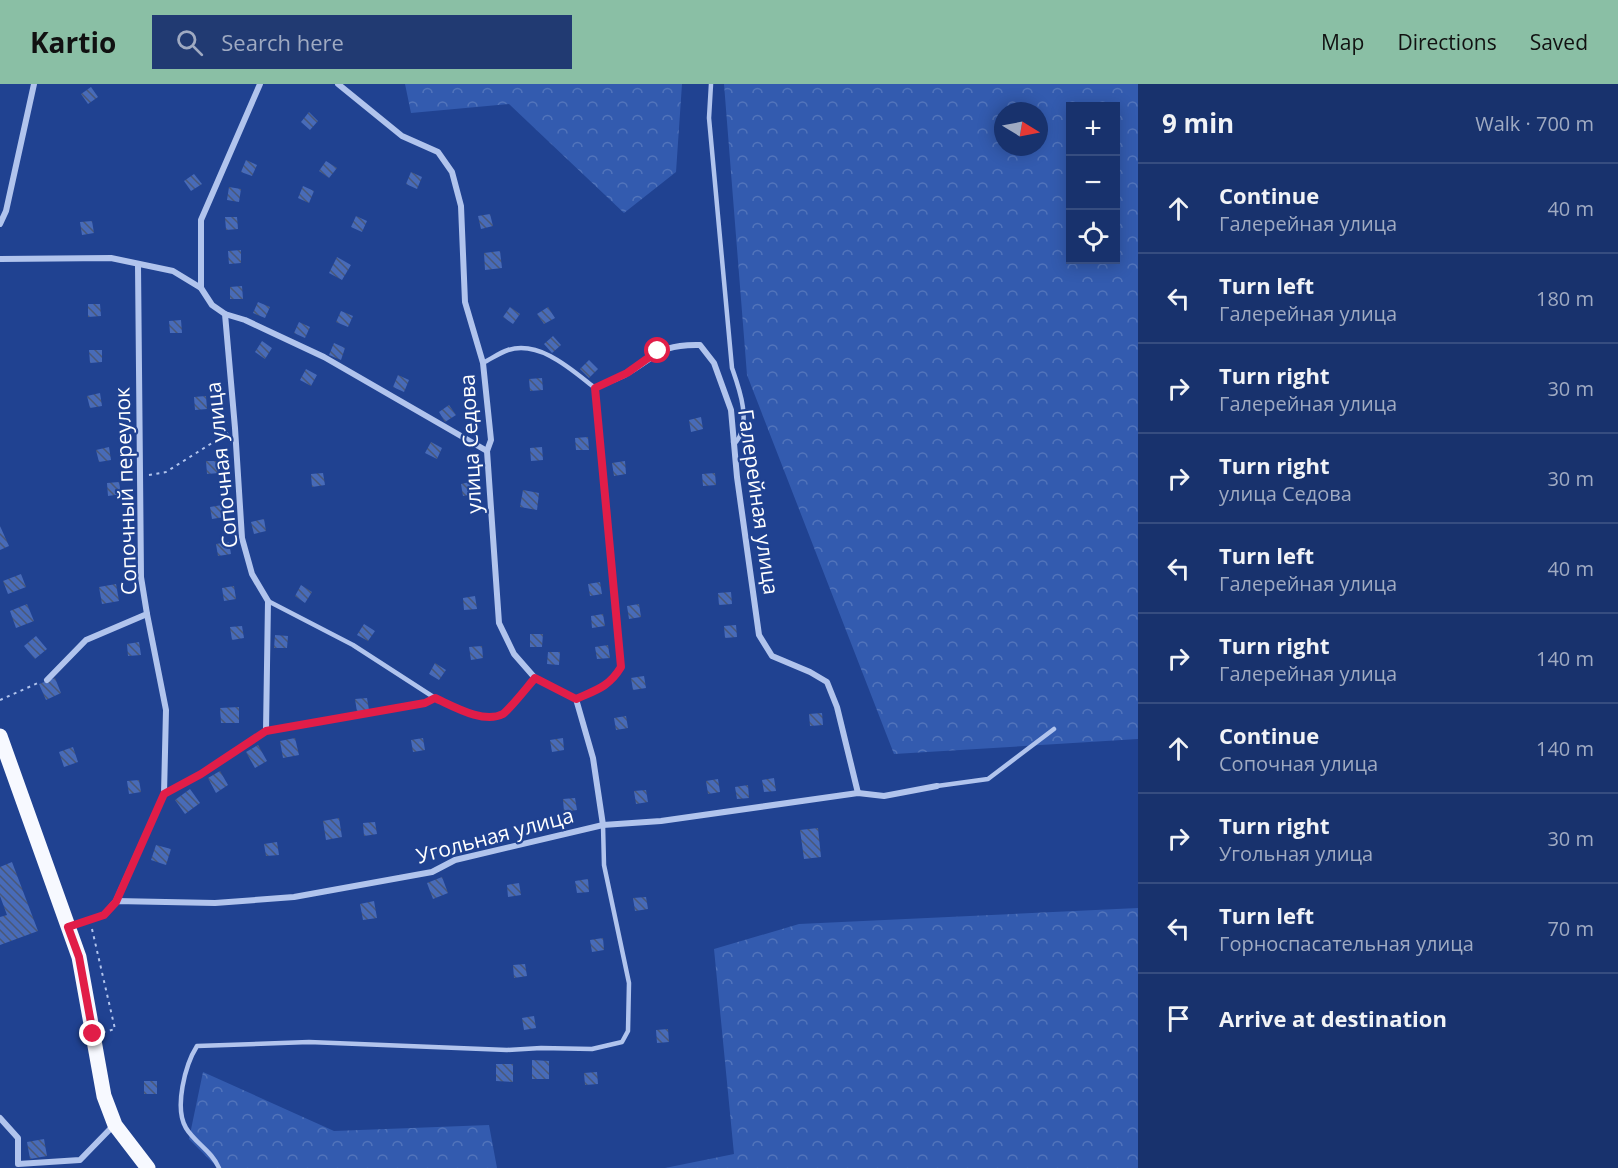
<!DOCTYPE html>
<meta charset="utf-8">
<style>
:root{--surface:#18326d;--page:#213a72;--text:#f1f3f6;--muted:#9faac2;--line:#364d80;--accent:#8abfa5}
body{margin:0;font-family:"Open Sans",sans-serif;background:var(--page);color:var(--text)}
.controls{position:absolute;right:18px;top:18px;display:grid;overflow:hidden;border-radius:0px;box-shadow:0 3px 15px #0003}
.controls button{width:54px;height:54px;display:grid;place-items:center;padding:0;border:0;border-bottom:2px solid var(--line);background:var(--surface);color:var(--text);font:30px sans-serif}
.compass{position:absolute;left:994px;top:18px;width:54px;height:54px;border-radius:50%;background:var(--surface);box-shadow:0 3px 15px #0003;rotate:100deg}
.stop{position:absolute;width:18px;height:18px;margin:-14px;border:4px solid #e11d48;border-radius:50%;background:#fff}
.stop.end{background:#e11d48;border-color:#fff;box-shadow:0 2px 6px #0008}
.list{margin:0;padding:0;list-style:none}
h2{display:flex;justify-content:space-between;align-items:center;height:78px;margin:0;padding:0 24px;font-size:26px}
h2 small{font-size:20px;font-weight:400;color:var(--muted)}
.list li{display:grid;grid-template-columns:39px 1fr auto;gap:18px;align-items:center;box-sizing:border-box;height:90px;padding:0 24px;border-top:2px solid var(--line)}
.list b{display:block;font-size:22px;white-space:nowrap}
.list p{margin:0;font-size:20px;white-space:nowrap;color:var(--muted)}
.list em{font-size:20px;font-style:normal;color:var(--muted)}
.icon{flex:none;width:33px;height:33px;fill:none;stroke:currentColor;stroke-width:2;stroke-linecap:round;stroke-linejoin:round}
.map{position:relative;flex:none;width:1138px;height:1084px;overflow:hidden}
header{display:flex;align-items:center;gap:36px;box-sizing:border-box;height:84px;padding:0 30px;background:var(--accent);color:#111}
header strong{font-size:28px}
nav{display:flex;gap:33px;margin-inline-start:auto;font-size:21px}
.search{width:420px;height:54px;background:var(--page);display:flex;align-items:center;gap:15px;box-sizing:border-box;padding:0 21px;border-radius:0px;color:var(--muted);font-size:22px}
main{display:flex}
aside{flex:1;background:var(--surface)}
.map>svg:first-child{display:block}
.forest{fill:url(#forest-crowns);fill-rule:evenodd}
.building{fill:url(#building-back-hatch)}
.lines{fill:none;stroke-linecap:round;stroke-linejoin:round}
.path{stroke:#b1c4ed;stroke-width:2;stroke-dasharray:3 4.5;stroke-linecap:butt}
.lane{stroke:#b1c4ed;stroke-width:4.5}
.street{stroke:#b1c4ed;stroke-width:6}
.primary{stroke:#f7f9ff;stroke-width:15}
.route{stroke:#e11d48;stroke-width:8}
.labels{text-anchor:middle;stroke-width:4.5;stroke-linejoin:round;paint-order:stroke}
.street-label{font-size:21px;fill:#fff;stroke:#204291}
</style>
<header>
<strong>Kartio</strong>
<div class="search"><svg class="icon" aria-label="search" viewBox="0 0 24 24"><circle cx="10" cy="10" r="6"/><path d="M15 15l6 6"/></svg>Search here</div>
<nav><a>Map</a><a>Directions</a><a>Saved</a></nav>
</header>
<main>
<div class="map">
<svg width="1138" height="1084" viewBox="0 0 1138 1084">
<defs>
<pattern id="forest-crowns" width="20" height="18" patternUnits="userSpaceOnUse" patternTransform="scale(1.5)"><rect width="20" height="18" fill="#335baf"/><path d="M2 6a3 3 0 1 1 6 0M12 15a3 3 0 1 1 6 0" fill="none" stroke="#5274bb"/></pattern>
<pattern id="building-back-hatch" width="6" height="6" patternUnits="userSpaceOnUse" patternTransform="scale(1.5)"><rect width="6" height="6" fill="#486bb8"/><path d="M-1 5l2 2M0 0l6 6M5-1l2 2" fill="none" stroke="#4a5877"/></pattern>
</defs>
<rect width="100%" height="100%" fill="#204291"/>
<g class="forest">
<polygon points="405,0 682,0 676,88 624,129 509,20 411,29"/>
<path d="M724,0H1138V655L894,670L747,291ZM1070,22H1116V176H1070ZM1003,27H1039V63H1003Z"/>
<polygon points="1138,824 1138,1084 665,1084 734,1070 714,865 799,840"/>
<polygon points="203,988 334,1047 489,1041 497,1084 218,1084 189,1055"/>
</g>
<g class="building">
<polygon points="91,3 98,13 88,20 81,10"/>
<polygon points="309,28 318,37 310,46 301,38"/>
<polygon points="246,76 257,81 252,92 241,88"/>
<polygon points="326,77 337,84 329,94 319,87"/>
<polygon points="411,88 422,93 417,105 406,100"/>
<polygon points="194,90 202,100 191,107 184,97"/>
<polygon points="303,102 314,107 309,119 298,114"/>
<polygon points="229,103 241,105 239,118 227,116"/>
<polygon points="490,130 493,142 481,145 478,132"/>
<polygon points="356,132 367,137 362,148 351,143"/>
<polygon points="225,133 237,133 238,145 226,146"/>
<polygon points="92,137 94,149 82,151 80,138"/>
<polygon points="241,166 241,179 229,180 228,167"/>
<polygon points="500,167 502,184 485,186 484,169"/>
<polygon points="337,173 351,181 342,196 329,189"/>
<polygon points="242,202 243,215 230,215 230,203"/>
<polygon points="258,218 270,223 265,234 253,229"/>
<polygon points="88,220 100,220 101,232 88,233"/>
<polygon points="510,223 520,230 513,240 503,233"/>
<polygon points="548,223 555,234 544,240 537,230"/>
<polygon points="341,227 353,232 348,243 336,238"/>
<polygon points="181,236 182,249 170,249 169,237"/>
<polygon points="299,238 310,243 305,254 294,249"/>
<polygon points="553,252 561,261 552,269 544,260"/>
<polygon points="262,257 272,264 265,275 255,268"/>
<polygon points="334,259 345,264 341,276 329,271"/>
<polygon points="89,266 102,266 102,278 90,279"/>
<polygon points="589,276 598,285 589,294 580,285"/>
<polygon points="306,285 317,291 311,302 300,296"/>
<polygon points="398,291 409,296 404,308 393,303"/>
<polygon points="542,294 543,306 530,307 529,295"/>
<polygon points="100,309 102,322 90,324 87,312"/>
<polygon points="206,312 207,325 195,326 194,313"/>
<polygon points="449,321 456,331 445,338 439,328"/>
<polygon points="701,333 703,345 691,348 689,336"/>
<polygon points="588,353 589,366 576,366 575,354"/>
<polygon points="431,358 442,364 437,375 425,369"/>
<polygon points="109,363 111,376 99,378 96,366"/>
<polygon points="542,363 543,376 531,377 530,364"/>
<polygon points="206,377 219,377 219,389 207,390"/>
<polygon points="625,377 626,390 614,392 612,379"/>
<polygon points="323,389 325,401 312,403 311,390"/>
<polygon points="715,389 716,401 703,402 702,390"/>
<polygon points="474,397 476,410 463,412 461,400"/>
<polygon points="119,398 121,410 108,412 107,399"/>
<polygon points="523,406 539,409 537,426 520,423"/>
<polygon points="222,421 224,433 212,435 210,423"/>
<polygon points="264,435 266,447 254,450 251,438"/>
<polygon points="0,442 9,462 0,466"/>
<polygon points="229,458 231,470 218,472 216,460"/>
<polygon points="21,490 26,503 8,510 3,497"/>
<polygon points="600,498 602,510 590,512 588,500"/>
<polygon points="116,500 119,517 102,520 99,503"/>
<polygon points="301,501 312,508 305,519 295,512"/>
<polygon points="234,502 236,515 224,517 222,504"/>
<polygon points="731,508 732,520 719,521 718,509"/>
<polygon points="475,512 477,525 464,526 463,514"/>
<polygon points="27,520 34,537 16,544 10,527"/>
<polygon points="639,520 641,533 629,535 627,522"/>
<polygon points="603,530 605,542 592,544 591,532"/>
<polygon points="364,540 375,547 368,557 357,551"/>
<polygon points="736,541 737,553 725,554 724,542"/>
<polygon points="242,542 244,554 232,556 230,543"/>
<polygon points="530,550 543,550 542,563 530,563"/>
<polygon points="275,551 288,552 287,564 274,564"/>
<polygon points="36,552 47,565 35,575 24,562"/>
<polygon points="139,558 141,571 128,572 127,560"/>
<polygon points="608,561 610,574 597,575 595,563"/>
<polygon points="482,562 483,574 471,576 469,563"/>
<polygon points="548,568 560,568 559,581 547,580"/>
<polygon points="435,579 446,586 439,596 429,590"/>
<polygon points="644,592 646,604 633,606 631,594"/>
<polygon points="55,594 61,609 46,616 39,600"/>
<polygon points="367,614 369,626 357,628 355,615"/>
<polygon points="239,623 239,639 221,639 220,624"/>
<polygon points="822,629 823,641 810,642 809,630"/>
<polygon points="626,632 628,644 616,646 614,634"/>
<polygon points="295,654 299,671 283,674 280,657"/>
<polygon points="423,654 425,666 413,668 411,656"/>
<polygon points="563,654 564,666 552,668 550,656"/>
<polygon points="258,661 267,677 255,684 246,668"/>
<polygon points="73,663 78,678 64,683 59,668"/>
<polygon points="220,687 228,701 216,709 208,694"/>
<polygon points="774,694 776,707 764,708 762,696"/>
<polygon points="718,695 720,708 708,710 706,697"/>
<polygon points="139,696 141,708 129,710 127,697"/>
<polygon points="748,701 749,714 737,715 735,703"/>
<polygon points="190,705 200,719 185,730 175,716"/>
<polygon points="646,706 648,718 636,720 634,707"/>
<polygon points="575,714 577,726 564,728 563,715"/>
<polygon points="339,734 342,753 326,756 323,737"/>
<polygon points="375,738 377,750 364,752 363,739"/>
<polygon points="818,744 821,773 804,775 800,746"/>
<polygon points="277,758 279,771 266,772 264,760"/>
<polygon points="156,761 171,765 166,781 151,776"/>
<polygon points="12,778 38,847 0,861 0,833 7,831 0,812 0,783"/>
<polygon points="442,793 448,809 433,815 427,799"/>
<polygon points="588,795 589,808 577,809 575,797"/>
<polygon points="519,799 521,811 508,813 507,801"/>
<polygon points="646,813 648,825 635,827 633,814"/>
<polygon points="374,817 377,834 363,836 360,820"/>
<polygon points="603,854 604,866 592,868 590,856"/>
<polygon points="525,880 527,892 514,894 513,881"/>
<polygon points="534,932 536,944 524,946 522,934"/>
<polygon points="668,945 669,958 657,959 656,946"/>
<polygon points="532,976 549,977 549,995 532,995"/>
<polygon points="496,980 513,980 513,998 496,997"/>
<polygon points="597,988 598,1000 585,1001 584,989"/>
<rect x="144" y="997" width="13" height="13"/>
<polygon points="44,1055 47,1072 30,1075 27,1058"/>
</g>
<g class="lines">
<g class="path">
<polyline points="149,391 166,388 228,349"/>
<polyline points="0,616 38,599"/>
<polyline points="92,845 115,945 104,948"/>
</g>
<g class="lane">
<path d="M711,0L709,34L732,284C739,304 752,339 736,358H733"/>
<path d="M483,279C491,275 499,269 508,266C540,256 572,286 595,304"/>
<polyline points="268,517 353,561 435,614"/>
<polyline points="937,702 988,695 1054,645"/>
<path d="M219,1084C212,1067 195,1059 186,1044C174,1024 185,981 197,962L309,958L507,966L541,964L592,965L622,958L628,947L629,899L604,781L603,741"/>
</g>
<g class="street">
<polyline points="338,0 402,52 438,68 452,88 461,122 465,218 483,279 491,356 487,367 499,539 514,570 535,594 576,615 593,674 603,741"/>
<polyline points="0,140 6,127 34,0"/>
<polyline points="0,175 111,174 173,187 201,204"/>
<polyline points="225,230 245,236 324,273 487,367"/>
<polyline points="147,530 166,626 164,710"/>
<polyline points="47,596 86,556 147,530 141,493 138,181"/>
<path d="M576,615C596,606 609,603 621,583L595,304C605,299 616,295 626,290C658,272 659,260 700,261L714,279L731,326L737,393L759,551L772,572L810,588L827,598L837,623L858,709"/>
<path d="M266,647L425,619L435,614C453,622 483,640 503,630C510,625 528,602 535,594"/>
<polyline points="116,817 164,710 201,690 266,647 268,517 252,490 242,454 235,344 225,230 212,221 201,204 201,136 260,0"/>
<polyline points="68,843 104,831 116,817 215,819 294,813 432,788 455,776 603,741 661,737 858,709 884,712 937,702"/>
<polyline points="0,1034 18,1054 18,1080 80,1076 114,1041"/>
</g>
<polyline class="primary" points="0,652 79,873 104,1012 115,1041 148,1084"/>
</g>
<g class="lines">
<path class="route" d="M93,950L79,873L68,843L104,831L116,818L164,710L201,690L266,647L425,619L435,614C453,622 483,640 503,630C510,625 528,602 535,594L576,615C596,606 609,603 621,583L595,304L627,289L658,267"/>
</g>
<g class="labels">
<g class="street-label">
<text transform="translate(471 360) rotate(-93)" y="7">улица Седова</text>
<text transform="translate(222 381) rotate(-96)" y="7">Сопочная улица</text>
<text transform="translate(126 407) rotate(-92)" y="7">Сопочный переулок</text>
<text transform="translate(758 418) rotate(82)" y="7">Галерейная улица</text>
<text transform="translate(495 752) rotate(-15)" y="7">Угольная улица</text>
</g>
</g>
</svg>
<div class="controls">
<button>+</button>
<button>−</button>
<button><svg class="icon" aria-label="locate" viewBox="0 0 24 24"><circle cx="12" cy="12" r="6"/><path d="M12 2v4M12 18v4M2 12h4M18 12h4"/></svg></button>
</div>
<svg class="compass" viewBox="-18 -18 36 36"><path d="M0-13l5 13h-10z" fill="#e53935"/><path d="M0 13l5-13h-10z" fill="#9faac2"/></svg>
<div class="stop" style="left:658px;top:267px"></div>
<div class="stop end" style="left:93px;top:950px"></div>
</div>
<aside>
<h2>9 min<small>Walk · 700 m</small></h2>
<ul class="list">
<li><svg class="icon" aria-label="ahead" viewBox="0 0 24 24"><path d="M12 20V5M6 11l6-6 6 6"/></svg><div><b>Continue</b><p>Галерейная улица</p></div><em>40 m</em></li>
<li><svg class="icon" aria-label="left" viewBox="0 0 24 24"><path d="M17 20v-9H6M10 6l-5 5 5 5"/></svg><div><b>Turn left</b><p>Галерейная улица</p></div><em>180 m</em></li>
<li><svg class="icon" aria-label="right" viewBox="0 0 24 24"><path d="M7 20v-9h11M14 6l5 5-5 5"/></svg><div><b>Turn right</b><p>Галерейная улица</p></div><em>30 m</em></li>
<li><svg class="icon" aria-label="right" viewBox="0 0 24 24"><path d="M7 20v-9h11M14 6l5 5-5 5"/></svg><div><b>Turn right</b><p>улица Седова</p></div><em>30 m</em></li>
<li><svg class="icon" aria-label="left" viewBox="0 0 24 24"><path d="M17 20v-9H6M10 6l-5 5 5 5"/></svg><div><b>Turn left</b><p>Галерейная улица</p></div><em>40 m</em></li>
<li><svg class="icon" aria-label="right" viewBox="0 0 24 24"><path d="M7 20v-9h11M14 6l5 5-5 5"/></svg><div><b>Turn right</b><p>Галерейная улица</p></div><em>140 m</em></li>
<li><svg class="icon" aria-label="ahead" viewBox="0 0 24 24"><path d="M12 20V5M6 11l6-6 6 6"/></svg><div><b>Continue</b><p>Сопочная улица</p></div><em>140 m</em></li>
<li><svg class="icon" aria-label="right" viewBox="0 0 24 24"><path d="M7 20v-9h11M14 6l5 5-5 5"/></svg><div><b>Turn right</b><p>Угольная улица</p></div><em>30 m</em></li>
<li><svg class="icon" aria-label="left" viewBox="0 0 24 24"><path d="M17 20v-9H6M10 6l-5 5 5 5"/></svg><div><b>Turn left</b><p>Горноспасательная улица</p></div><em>70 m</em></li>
<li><svg class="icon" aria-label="arrive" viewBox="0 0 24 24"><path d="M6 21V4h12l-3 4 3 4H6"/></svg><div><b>Arrive at destination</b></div></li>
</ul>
</aside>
</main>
